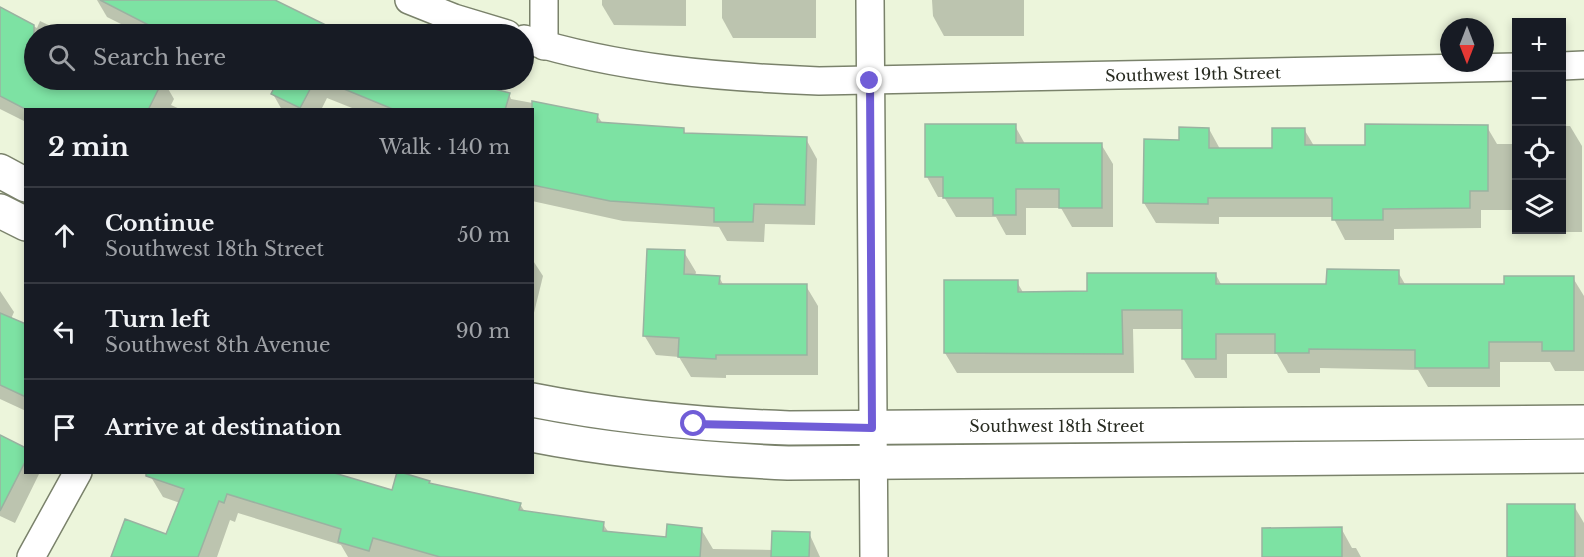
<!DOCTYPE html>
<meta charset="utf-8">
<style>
:root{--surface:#171b24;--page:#20242c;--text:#f1f3f6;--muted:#9ea1a6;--line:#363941}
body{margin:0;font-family:"Libre Baskerville",serif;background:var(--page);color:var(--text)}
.controls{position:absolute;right:18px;top:18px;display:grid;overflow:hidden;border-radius:0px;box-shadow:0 3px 9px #0003}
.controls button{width:54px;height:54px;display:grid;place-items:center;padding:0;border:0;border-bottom:2px solid var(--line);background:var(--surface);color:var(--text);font:30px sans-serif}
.compass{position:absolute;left:1440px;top:18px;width:54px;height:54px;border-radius:50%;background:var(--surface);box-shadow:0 3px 9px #0003;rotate:180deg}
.stop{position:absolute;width:18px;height:18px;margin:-14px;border:4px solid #705dd7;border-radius:50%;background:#fff}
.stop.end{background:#705dd7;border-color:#fff;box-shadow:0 2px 6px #0008}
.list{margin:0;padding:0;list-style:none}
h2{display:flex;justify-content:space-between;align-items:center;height:78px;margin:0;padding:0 24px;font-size:26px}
h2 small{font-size:20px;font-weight:400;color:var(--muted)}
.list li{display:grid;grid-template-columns:39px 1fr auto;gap:18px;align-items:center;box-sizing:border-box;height:96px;padding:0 24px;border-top:2px solid var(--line)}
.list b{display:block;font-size:22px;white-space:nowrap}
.list p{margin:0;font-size:20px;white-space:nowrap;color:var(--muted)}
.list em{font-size:20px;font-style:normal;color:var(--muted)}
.icon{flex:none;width:33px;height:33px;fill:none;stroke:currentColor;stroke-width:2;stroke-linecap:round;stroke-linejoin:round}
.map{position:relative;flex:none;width:1584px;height:557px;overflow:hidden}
.search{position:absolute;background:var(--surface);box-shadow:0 3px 9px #0003;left:24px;top:24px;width:510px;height:66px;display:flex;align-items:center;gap:15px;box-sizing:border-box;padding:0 21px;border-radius:33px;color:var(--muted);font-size:22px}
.panel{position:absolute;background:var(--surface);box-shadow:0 3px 9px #0003;left:24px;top:108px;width:510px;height:366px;border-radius:0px}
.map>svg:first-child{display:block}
.shadow{fill:#0003}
.building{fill:#7de2a3;stroke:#9ab2a1;stroke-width:1.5}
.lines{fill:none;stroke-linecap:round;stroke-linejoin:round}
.minor-casing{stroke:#7a826b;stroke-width:30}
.major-casing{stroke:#7a826b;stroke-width:36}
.minor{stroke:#fff;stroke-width:27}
.major{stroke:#fff;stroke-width:33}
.route{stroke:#705dd7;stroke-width:8}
.labels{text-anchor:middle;stroke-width:5;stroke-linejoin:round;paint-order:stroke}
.street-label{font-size:16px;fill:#272a20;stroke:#fff}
</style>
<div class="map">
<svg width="1584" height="557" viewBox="0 0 1584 557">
<rect width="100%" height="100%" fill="#ecf5db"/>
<g class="shadow">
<polygon points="97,0 271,0 339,34 141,34 107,17"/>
<polygon points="602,0 686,0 686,26 614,25 602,5"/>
<polygon points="722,0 816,0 816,38 733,38 722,18"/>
<polygon points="932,0 1024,0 1024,36 944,36 933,16"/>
<polygon points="0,9 37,28 40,21 67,34 34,34 34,80 109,80 117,83 119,80 163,80 174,99 171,105 182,110 26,110 26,122 0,109"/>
<polygon points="261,80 455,80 509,94 511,99 597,115 603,124 683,129 686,135 806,139 817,159 815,225 765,224 764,242 727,241 719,227 623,221 532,201 532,110 357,110 327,98 321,110 282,110 273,94 276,87"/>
<polygon points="1015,126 1025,144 1101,144 1113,164 1113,227 1072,227 1061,208 1026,208 1026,235 1006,235 996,217 956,217 944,197 938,197 927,177"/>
<polygon points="1562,126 1570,126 1582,146 1582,232 1533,232 1531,230 1562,230"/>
<polygon points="1487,127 1497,144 1516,144 1516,210 1481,210 1481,228 1394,229 1394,240 1345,240 1333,217 1219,217 1219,224 1156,223 1144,203 1181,141 1209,129 1220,149 1273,149 1304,129 1314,146 1366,146"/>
<polygon points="684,252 696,272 695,276 719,277 724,286 806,286 818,306 818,375 726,375 726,378 691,377 679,357 656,355 644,335"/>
<polygon points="532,259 543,276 532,321"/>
<polygon points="1398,272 1406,286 1505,286 1573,278 1584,296 1584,371 1555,371 1550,362 1500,362 1500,387 1428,387 1418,370 1320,368 1320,373 1288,373 1277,354 1227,354 1227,378 1195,378 1183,358 1183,329 1133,329 1134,373 957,373 945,353 1017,282 1024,294 1089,293 1216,275 1222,286 1328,286"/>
<polygon points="0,291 14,312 11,319 26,325 26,411 0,399"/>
<polygon points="0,437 26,450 26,472 40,472 15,523 0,516"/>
<polygon points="153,472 337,472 339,476 393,492 429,482 430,485 520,504 525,512 603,524 609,533 667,539 701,529 713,549 773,550 809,533 820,557 348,557 341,545 238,513 235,522 230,520 217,557 113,557 167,536 180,503 163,497 151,477"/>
<polygon points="1574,506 1584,523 1584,557 1508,557"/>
<polygon points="1341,528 1352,548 1356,548 1361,557 1264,557"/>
</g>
<g class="building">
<polygon points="100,0 275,0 344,34 166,34"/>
<polygon points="0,7 34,25 34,80 163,80 148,110 27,110 0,96"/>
<polygon points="278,80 315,80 300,108 271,94"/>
<polygon points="322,80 460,80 510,93 505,110 395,110"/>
<polygon points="532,101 598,114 597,122 684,128 684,133 807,137 805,205 754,204 753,222 714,222 714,208 610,201 532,185"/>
<polygon points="925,124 1016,124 1016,143 1102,143 1102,208 1059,208 1059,189 1016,189 1016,215 993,215 993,198 943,198 943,177 925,177"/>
<polygon points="1365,124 1488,125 1488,191 1470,191 1470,208 1383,209 1383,220 1332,220 1332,198 1208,198 1208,204 1143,203 1144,139 1179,140 1179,127 1209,128 1209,148 1272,148 1272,128 1305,128 1305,145 1365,145"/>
<polygon points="647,249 685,250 684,274 720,276 719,284 807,284 807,355 716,355 716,359 678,357 679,338 643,336"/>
<polygon points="1327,269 1399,270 1399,284 1504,284 1504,276 1574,276 1574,351 1542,351 1542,342 1489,342 1489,368 1415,368 1415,350 1309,349 1309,353 1275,353 1275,334 1216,334 1216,359 1182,359 1182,310 1122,310 1123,354 944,353 944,280 1018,280 1018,292 1087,291 1087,273 1216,273 1216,284 1326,284"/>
<polygon points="0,313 26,324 26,397 0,385"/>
<polygon points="0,435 26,448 26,460 0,511"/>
<polygon points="146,472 331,472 392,490 397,472 400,472 430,481 429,483 521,503 519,510 604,522 603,531 666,537 667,524 702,528 700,557 440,557 373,538 369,551 338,542 341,529 227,494 224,503 219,501 198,557 111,557 125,519 166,534 184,489 146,476"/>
<rect x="1507" y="504" width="68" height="53"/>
<polygon points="1342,527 1342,557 1262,557 1262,528"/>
<polygon points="772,531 810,532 809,557 771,557"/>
</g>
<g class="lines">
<defs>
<g id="minor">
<polyline points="409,0 454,18 507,34"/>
<polyline points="544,0 544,46"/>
<polyline points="870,0 874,557"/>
<path d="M524,39C620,69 719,77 819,81L1516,67"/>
<polyline points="1562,66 1584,65"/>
<polyline points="31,557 78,472"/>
</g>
<g id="major">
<polyline points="0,171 26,185"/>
<polyline points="0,211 26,224"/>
<path d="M532,400C618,417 702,425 789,428L1584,422"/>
<path d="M532,435C618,452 702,459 788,463L1584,456"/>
</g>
</defs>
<use href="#minor" class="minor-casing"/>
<use href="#major" class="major-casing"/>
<use href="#minor" class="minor"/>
<use href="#major" class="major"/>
</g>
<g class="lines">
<polyline class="route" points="694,424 872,428 870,81"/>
</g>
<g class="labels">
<g class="street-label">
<text transform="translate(1193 74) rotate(-1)" y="6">Southwest 19th Street</text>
<text x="1057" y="432">Southwest 18th Street</text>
</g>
</g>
</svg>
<div class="controls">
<button>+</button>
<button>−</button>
<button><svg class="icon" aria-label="locate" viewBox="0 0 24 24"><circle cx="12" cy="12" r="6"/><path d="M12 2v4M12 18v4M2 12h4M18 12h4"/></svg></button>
<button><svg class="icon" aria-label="layers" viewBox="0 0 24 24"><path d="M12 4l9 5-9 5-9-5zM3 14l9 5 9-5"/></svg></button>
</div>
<svg class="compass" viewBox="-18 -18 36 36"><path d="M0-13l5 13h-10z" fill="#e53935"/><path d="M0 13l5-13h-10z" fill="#9ea1a6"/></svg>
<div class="stop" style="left:694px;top:424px"></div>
<div class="stop end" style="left:870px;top:81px"></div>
<div class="search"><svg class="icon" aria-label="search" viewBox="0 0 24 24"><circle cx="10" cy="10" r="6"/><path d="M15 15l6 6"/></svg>Search here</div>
<section class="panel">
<h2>2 min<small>Walk · 140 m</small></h2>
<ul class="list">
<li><svg class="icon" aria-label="ahead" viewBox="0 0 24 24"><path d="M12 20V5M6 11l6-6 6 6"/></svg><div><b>Continue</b><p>Southwest 18th Street</p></div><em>50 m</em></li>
<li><svg class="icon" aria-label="left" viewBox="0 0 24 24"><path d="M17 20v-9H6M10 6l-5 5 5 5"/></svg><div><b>Turn left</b><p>Southwest 8th Avenue</p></div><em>90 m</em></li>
<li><svg class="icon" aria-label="arrive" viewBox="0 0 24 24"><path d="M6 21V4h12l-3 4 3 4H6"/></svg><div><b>Arrive at destination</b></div></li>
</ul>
</section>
</div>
